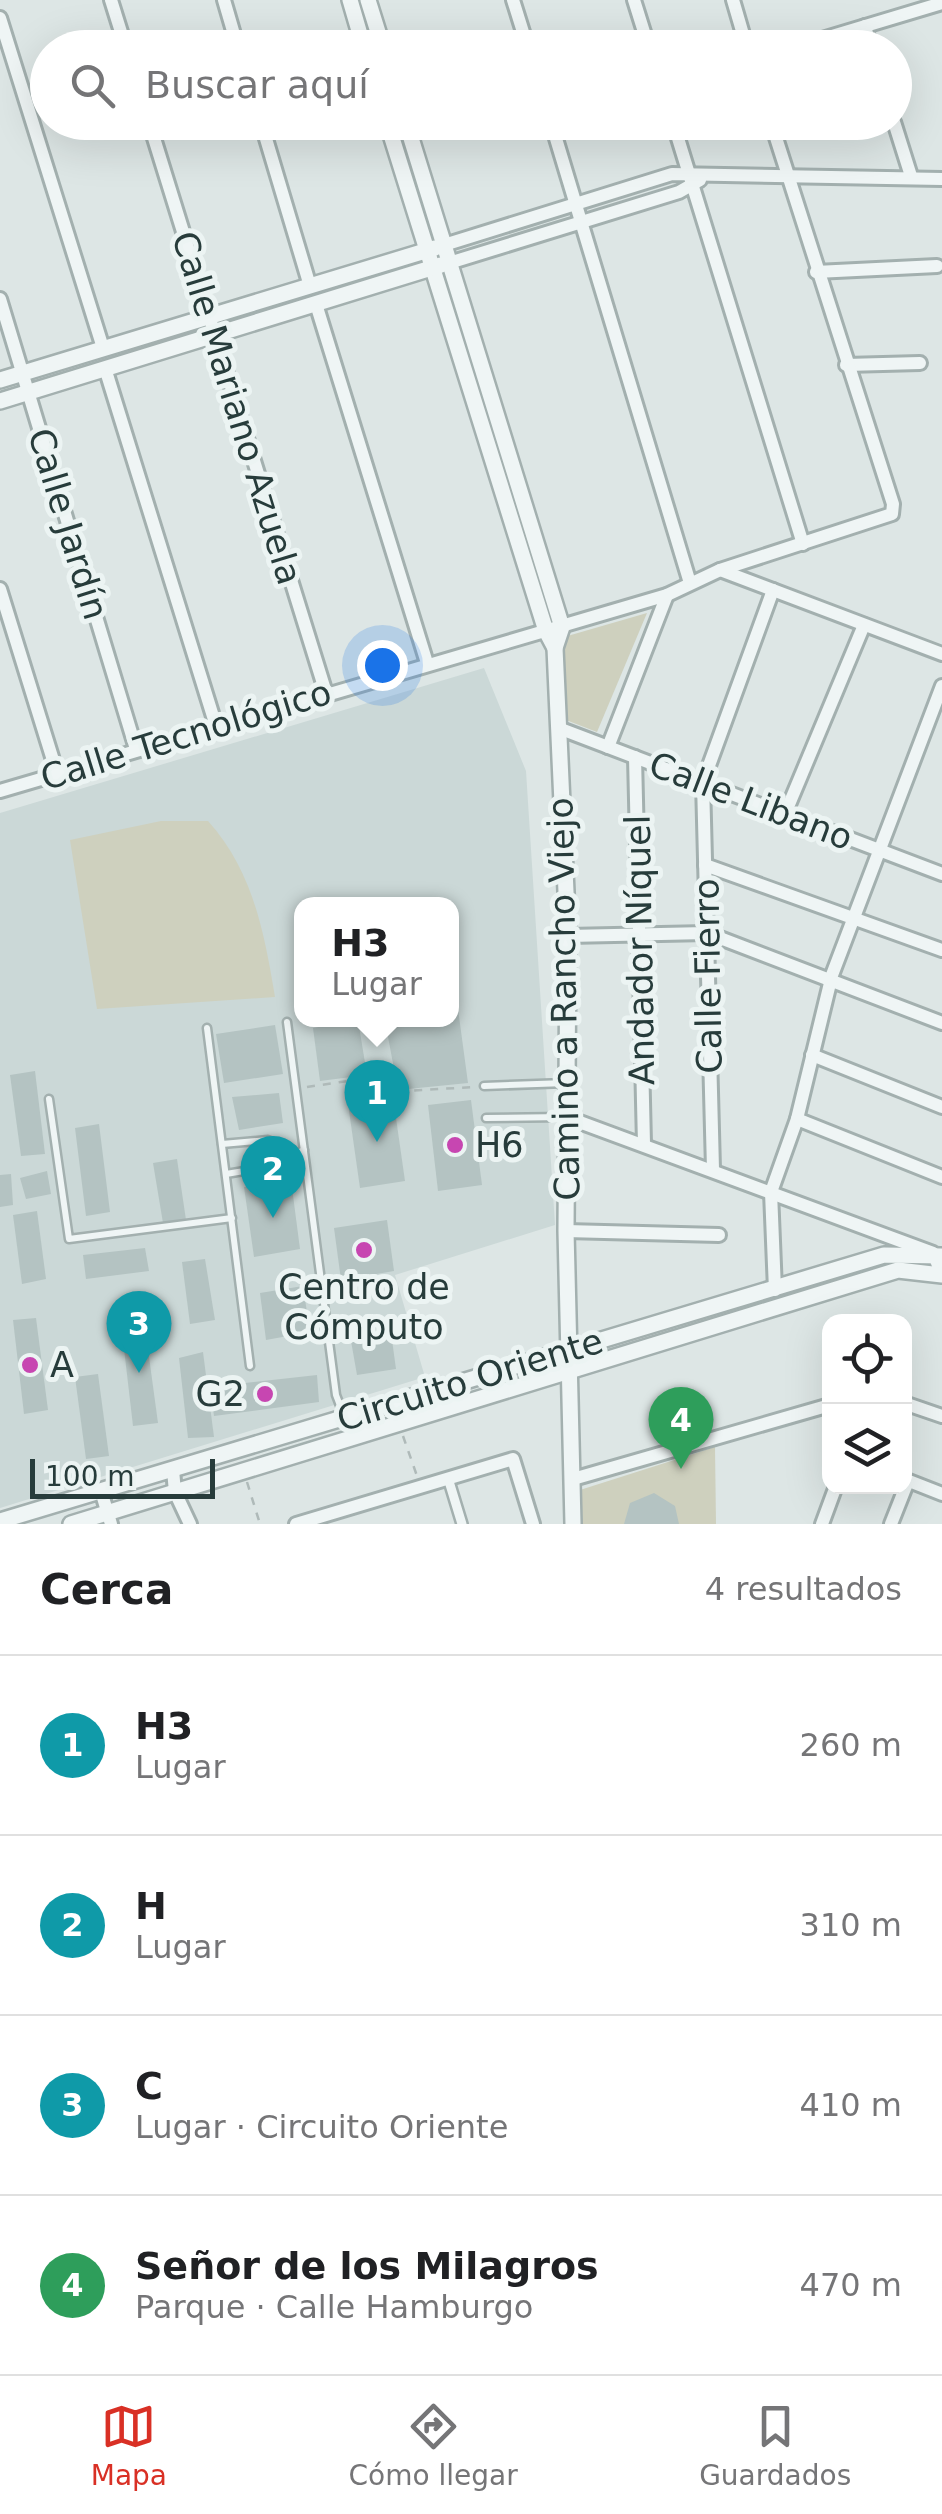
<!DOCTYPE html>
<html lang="es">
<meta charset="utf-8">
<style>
:root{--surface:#fff;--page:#f2f2f2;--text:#202124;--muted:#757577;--line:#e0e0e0;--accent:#d93025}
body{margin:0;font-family:"DejaVu Sans",sans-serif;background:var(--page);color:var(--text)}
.controls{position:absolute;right:30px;bottom:30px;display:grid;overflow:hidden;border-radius:20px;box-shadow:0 10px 40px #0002}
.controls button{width:90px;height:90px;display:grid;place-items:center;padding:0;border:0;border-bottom:2px solid var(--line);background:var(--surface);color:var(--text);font:50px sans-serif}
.scale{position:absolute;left:30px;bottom:25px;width:185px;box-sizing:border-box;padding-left:10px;border:5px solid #273c3b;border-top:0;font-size:28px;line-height:35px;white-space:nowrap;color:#273c3b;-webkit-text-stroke:8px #ecf4f3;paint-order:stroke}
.you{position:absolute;left:382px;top:665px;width:35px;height:35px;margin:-25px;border:8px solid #fff;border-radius:50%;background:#1a73e8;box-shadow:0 0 0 15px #1a73e833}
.badge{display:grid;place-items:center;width:65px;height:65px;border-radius:50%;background:var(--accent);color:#fff;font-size:32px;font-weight:700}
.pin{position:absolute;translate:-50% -82px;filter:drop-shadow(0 2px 5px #0008)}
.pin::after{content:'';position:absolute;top:52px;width:35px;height:30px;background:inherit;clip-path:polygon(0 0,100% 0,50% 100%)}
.popup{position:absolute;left:294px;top:897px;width:165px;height:130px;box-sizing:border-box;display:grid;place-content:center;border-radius:20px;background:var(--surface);filter:drop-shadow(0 2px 8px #0005);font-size:32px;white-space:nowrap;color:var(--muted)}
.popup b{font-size:38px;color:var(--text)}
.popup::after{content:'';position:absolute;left:50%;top:100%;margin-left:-20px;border:20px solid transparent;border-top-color:var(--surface)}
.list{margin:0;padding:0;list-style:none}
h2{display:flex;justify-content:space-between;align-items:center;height:130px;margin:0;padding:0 40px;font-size:42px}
h2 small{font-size:32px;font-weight:400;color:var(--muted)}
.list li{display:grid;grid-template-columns:65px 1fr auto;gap:30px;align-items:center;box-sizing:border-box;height:180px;padding:0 40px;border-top:2px solid var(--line)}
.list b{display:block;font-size:38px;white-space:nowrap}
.list p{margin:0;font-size:32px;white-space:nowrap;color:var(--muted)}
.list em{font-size:32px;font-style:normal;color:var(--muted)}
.icon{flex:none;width:55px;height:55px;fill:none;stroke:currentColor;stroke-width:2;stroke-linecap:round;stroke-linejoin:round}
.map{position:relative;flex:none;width:942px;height:1524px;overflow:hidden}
.search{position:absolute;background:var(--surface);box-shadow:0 10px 40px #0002;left:30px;right:30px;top:30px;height:110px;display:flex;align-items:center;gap:25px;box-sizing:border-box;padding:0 35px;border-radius:55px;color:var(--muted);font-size:38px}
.sheet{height:850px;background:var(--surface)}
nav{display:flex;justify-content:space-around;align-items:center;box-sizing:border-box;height:140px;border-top:2px solid var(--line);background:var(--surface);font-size:28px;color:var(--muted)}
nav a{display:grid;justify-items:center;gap:5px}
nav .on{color:var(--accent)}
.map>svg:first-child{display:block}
.built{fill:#cbd8d7;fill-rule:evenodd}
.green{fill:#ced0be}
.building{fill:#b4c3c2}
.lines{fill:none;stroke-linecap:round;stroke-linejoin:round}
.service-casing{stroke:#a3b0af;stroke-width:11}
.pedestrian-casing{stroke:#a3b0af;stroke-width:14}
.minor-casing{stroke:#a3b0af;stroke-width:18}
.tertiary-casing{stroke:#a3b0af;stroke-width:20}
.path{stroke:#afbab9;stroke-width:2.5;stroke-dasharray:8 8;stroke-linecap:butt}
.service{stroke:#eff5f5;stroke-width:6}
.pedestrian{stroke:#eff5f5;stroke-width:9}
.minor{stroke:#eff5f5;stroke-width:12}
.tertiary{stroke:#eff5f5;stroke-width:15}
.poi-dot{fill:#c746b1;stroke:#ecf4f3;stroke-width:4}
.labels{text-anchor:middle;stroke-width:10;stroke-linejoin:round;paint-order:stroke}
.street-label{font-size:35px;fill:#273c3b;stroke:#ecf4f3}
.poi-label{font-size:35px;fill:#273c3b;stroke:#ecf4f3;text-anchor:start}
</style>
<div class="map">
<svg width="942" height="1524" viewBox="0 0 942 1524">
<rect width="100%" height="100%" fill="#dde6e5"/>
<path class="built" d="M484,668L526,771L555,1225L395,1275L425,1377L0,1508V813ZM302,904H452V1020H302Z"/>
<g class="green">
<polygon points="647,613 597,732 566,720 564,637"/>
<path d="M161,821H208C253,871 264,932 275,997L97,1009L70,840Z"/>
<polygon points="715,1447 716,1524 582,1524 580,1490"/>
</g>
<g class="building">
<polygon points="458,1009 468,1083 398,1090 385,1021 452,1020 452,1010"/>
<polygon points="358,1020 367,1075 320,1081 313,1028"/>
<polygon points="275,1025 283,1074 224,1083 216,1034"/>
<polygon points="35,1071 45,1154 21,1156 10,1075"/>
<polygon points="279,1093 283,1123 239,1130 232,1097"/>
<polygon points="393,1097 405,1181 360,1188 348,1104"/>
<polygon points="471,1100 482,1185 438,1191 428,1105"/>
<polygon points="99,1124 110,1212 86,1216 75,1128"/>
<polygon points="177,1159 186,1220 163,1223 153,1163"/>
<polygon points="47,1171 51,1194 26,1199 20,1178"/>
<polygon points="11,1174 13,1205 0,1207 0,1175"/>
<polygon points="291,1180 300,1249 254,1257 244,1187"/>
<polygon points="37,1211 46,1279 22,1284 13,1215"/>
<polygon points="387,1220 394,1271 341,1280 334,1228"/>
<polygon points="145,1248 149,1271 86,1279 83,1255"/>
<polygon points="205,1259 215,1320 190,1324 182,1262"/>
<polygon points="303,1286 310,1332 266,1340 260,1293"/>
<polygon points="36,1318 48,1410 24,1414 13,1320"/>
<polygon points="389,1318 396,1369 357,1375 348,1324"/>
<polygon points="144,1320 158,1423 133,1426 121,1323"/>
<polygon points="203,1352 214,1437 188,1438 179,1358"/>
<polygon points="98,1374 109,1456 86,1459 75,1377"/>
<polygon points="317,1375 319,1402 214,1416 210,1387"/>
<polygon points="654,1493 675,1506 679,1524 624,1524 630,1503"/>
</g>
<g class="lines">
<defs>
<g id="service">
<polyline points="287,1022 336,1395 344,1416"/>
<polyline points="207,1028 250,1366"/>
<polyline points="484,1086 566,1083"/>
<polyline points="49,1099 69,1239 232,1218"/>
<polyline points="486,1118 565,1117"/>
<polyline points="222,1144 268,1140 293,1150"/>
<polyline points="226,1174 268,1167 304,1150"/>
</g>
<polyline id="pedestrian" points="448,1478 462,1524"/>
<g id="minor">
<polyline points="111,0 126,48"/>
<polyline points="224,0 238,48"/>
<polyline points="513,0 528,48"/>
<polyline points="634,0 649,48"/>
<polyline points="733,0 747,48"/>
<polyline points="0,18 103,348"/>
<polyline points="865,26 871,48"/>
<polyline points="792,48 942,3"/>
<polyline points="149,122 326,693"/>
<polyline points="261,122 310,286"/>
<polyline points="551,122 690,583"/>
<polyline points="673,122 803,544"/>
<polyline points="894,122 911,176"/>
<polyline points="444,245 672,174 942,179"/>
<polyline points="449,263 679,192 700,180"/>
<polyline points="816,272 937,266"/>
<polyline points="0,299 136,749"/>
<polyline points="316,304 427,663"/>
<polyline points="846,365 920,363"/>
<polyline points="105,368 216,726"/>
<polyline points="720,570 942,654"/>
<polyline points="0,589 57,773"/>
<polyline points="561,729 942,874"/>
<polyline points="608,747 667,595"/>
<polyline points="635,757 644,1144"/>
<polyline points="0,791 667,595 720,570 892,514 893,504 771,122"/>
<polyline points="785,814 864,625"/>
<polyline points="705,865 942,950"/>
<polyline points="568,936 707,933 942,1023"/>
<polyline points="812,1055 942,1107"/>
<polyline points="566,1117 933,1253 942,1275"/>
<polyline points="797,1119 942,1177"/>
<polyline points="713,1169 703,782 773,590"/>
<polyline points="566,1231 719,1235"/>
<polyline points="775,1290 771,1192 797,1119 832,975 942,686"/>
<polyline points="904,1403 942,1416"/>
<polyline points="173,1470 175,1492 190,1524"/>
<polyline points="573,1479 830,1405"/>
<polyline points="904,1479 942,1494"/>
<polyline points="101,1491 111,1524"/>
<polyline points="296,1524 513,1459 533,1524"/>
<polyline points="822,1524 836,1486"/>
<polyline points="891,1524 908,1481"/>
</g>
<g id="tertiary">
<polyline points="350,0 364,48"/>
<polyline points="368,0 383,48"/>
<polyline points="387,122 546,631 555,648"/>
<polyline points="406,122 562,627 555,648 568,936 566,1231 573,1524"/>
<polyline points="0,380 435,248"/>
<polyline points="0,401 441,265"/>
<polyline points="0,1521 884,1255 942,1256"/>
<polyline points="71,1524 898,1270 942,1275"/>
</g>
</defs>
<use href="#service" class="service-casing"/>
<use href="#pedestrian" class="pedestrian-casing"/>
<use href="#minor" class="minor-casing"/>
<use href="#tertiary" class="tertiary-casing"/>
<g class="path">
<polyline points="307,1087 368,1078 390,1092 473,1087"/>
<polyline points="403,1436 417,1476"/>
<polyline points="247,1482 260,1524"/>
</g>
<use href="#service" class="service"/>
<use href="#pedestrian" class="pedestrian"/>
<use href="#minor" class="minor"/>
<use href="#tertiary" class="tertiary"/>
</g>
<g class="poi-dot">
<circle cx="455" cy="1145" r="10"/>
<circle cx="364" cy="1250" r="10"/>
<circle cx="30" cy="1365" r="10"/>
<circle cx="265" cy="1394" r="10"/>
</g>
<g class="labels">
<g class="street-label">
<text transform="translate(237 408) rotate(73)" y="12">Calle Mariano Azuela</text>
<text transform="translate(68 524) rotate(73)" y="12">Calle Jardín</text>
<text transform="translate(186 735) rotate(-17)" y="12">Calle Tecnológico</text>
<text transform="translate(751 801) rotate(21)" y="12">Calle Libano</text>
<text transform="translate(640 950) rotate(-91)" y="12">Andador Níquel</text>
<text transform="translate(708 976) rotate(-91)" y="12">Calle Fierro</text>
<text transform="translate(564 999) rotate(-91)" y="12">Camino a Rancho Viejo</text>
<text transform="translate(470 1380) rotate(-17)" y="12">Circuito Oriente</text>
</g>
<g class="poi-label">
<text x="475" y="1157">H6</text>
<text x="364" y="1299" text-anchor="middle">Centro de<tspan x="364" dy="40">Cómputo</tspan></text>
<text x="50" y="1377">A</text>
<text x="245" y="1406" text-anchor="end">G2</text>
</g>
</g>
</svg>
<div class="controls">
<button><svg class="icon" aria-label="locate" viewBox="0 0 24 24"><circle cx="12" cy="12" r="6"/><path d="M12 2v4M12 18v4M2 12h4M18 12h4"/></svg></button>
<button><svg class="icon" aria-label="layers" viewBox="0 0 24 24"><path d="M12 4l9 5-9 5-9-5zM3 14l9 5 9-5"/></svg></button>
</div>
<div class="scale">100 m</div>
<div class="you"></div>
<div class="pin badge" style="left:377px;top:1142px;background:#0f9aa8">1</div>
<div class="popup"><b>H3</b>Lugar</div>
<div class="pin badge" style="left:273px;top:1218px;background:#0f9aa8">2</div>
<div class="pin badge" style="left:139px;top:1373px;background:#0f9aa8">3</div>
<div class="pin badge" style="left:681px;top:1469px;background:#2e9e5b">4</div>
<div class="search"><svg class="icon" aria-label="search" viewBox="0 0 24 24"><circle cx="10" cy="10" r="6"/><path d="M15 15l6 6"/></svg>Buscar aquí</div>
</div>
<section class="sheet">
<h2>Cerca<small>4 resultados</small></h2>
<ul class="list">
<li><span class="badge" style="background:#0f9aa8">1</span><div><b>H3</b><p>Lugar</p></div><em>260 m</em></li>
<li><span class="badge" style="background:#0f9aa8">2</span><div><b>H</b><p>Lugar</p></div><em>310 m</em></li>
<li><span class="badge" style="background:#0f9aa8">3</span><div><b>C</b><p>Lugar · Circuito Oriente</p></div><em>410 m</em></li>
<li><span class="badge" style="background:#2e9e5b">4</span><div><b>Señor de los Milagros</b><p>Parque · Calle Hamburgo</p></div><em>470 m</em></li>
</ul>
</section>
<nav>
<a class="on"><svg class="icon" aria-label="map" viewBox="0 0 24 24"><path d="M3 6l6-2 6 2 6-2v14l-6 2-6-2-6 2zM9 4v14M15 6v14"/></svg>Mapa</a>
<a><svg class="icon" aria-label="directions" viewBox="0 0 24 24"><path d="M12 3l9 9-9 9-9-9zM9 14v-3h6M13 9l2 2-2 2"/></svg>Cómo llegar</a>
<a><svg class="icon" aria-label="saved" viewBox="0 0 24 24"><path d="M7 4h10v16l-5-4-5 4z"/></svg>Guardados</a>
</nav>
